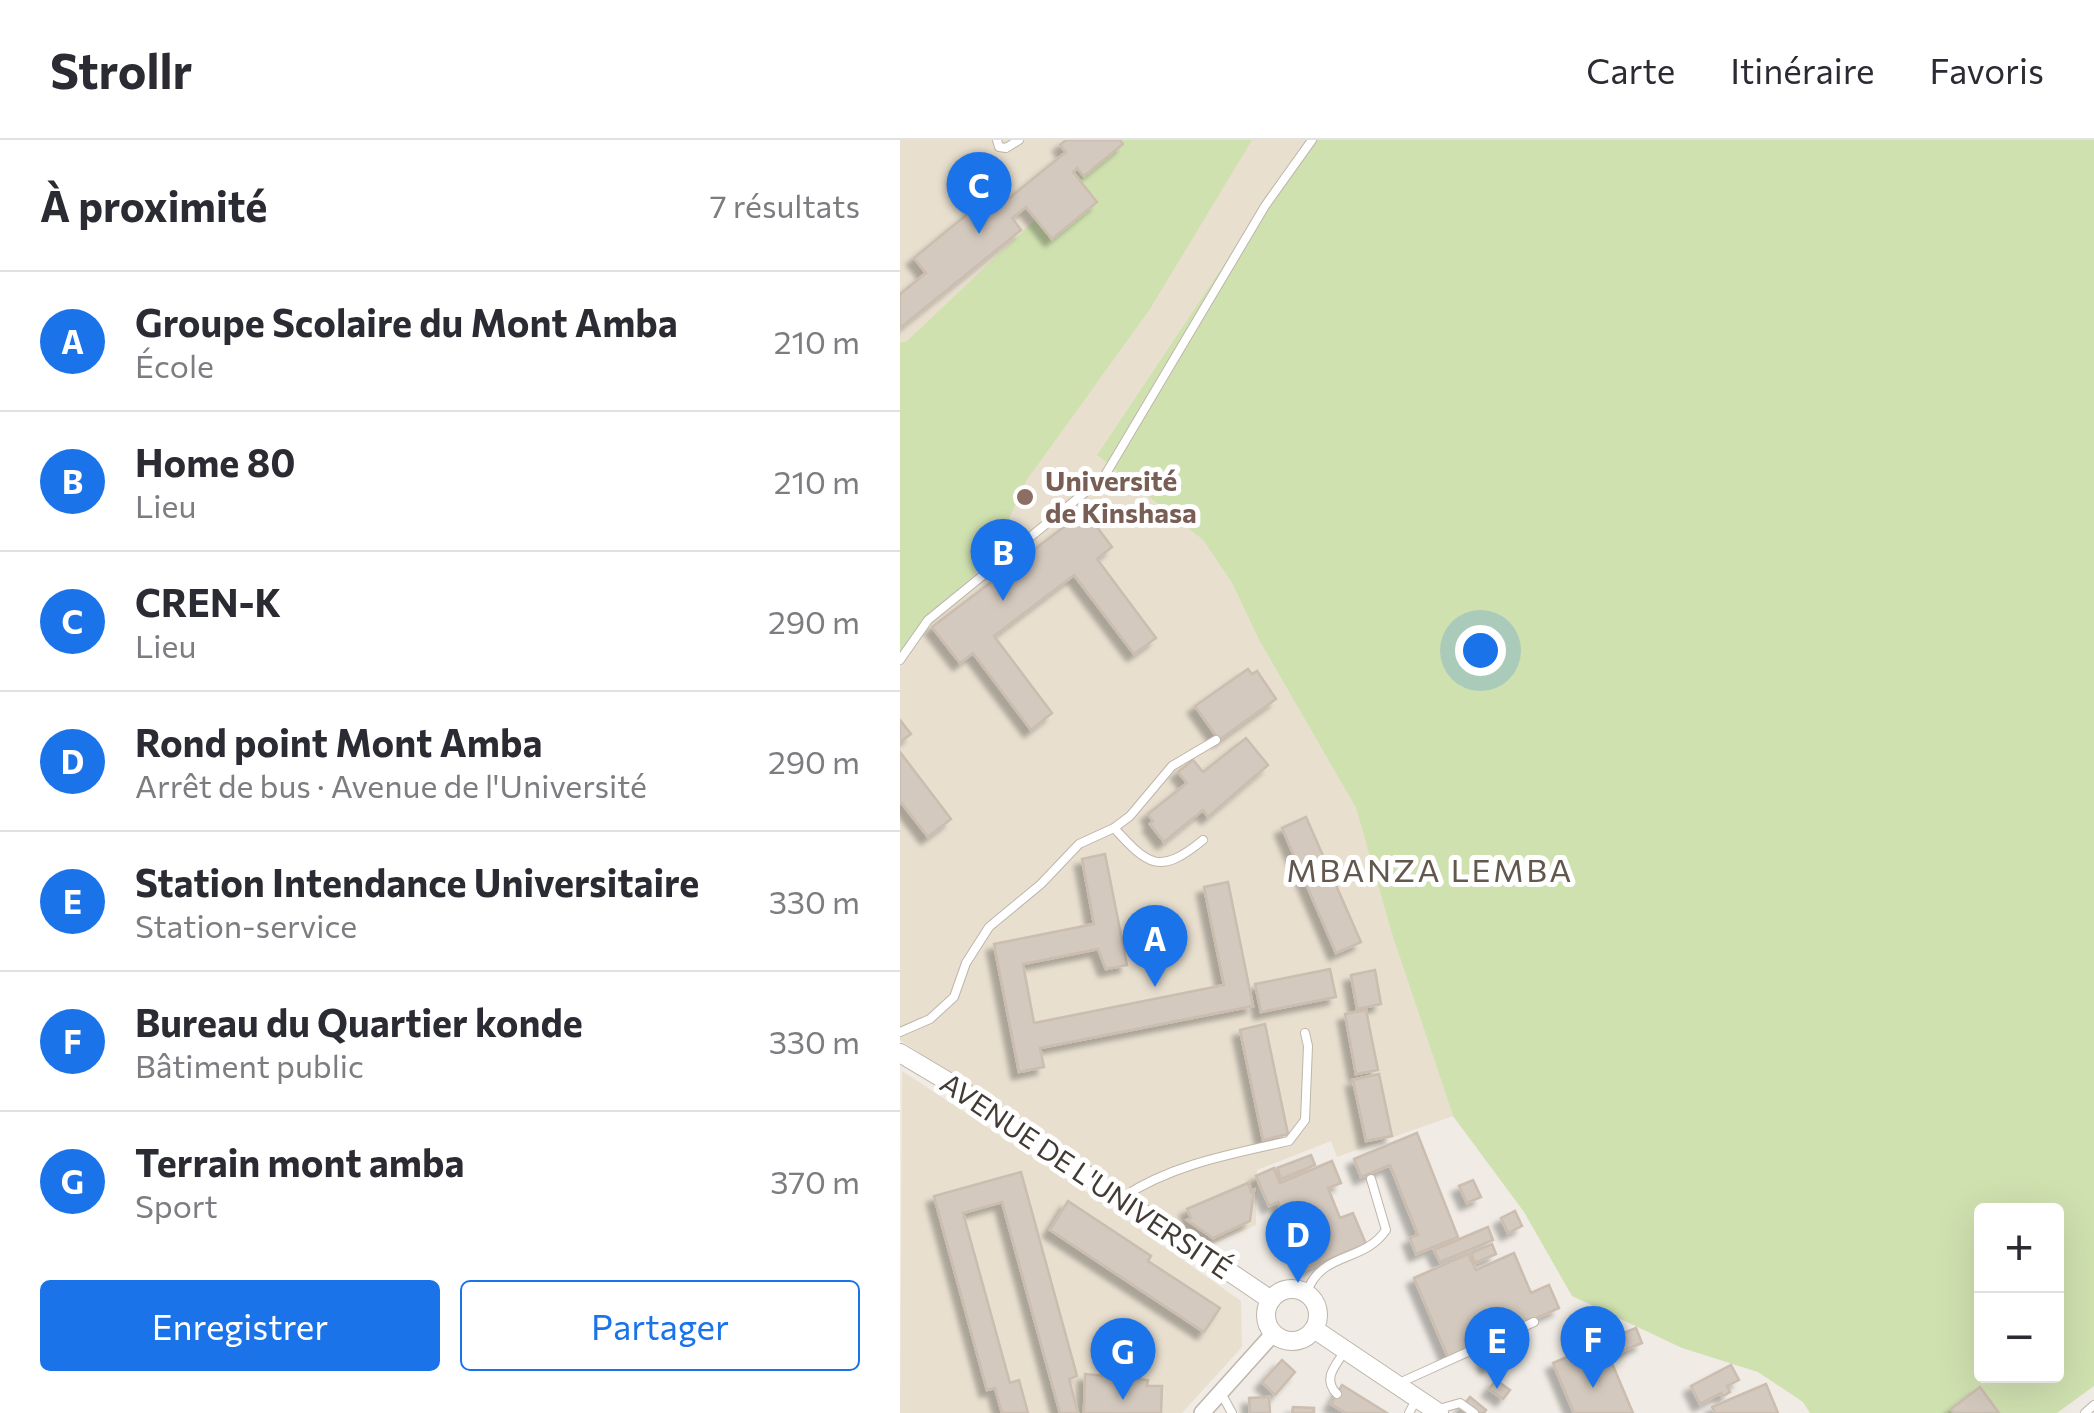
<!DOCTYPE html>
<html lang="fr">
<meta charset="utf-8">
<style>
:root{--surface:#fff;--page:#f7f7f7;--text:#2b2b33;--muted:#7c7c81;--line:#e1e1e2;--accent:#1a73e8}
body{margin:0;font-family:Commissioner,sans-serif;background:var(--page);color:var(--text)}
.controls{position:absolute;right:30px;bottom:30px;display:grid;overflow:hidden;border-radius:10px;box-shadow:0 10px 40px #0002}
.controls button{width:90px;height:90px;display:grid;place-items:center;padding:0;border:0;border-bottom:2px solid var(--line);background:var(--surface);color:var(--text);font:50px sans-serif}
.you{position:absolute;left:580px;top:510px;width:35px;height:35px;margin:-25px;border:8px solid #fff;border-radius:50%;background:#1a73e8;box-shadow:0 0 0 15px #1a73e833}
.badge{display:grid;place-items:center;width:65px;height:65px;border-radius:50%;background:var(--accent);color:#fff;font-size:32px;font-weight:700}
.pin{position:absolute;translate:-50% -82px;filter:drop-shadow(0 2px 5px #0008)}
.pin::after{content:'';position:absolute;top:52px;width:35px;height:30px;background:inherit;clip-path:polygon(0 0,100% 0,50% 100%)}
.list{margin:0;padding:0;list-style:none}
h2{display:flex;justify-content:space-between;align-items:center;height:130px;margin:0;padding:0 40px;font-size:42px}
h2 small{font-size:32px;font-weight:400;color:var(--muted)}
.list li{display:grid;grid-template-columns:65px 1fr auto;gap:30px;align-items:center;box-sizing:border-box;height:140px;padding:0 40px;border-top:2px solid var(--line)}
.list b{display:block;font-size:38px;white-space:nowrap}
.list p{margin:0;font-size:32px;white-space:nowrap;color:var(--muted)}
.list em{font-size:32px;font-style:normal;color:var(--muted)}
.actions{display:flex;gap:20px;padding:30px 40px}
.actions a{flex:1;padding:22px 0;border:2px solid var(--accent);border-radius:10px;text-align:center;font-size:35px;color:var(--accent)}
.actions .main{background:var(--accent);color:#fff}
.map{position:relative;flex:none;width:1194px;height:1273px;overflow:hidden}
header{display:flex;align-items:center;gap:60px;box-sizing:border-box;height:140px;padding:0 50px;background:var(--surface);border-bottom:2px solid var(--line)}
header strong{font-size:48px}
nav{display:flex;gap:55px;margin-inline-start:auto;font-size:35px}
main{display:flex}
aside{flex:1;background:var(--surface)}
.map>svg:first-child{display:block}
.education{fill:#e8dfcf}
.green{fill:#d0e1b0;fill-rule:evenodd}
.building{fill:#d4c9be;stroke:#cbbdaf;stroke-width:2.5;filter:url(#shadow)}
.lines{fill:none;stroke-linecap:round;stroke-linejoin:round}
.service-casing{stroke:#beb5ab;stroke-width:10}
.minor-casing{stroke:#beb5ab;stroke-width:18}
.tertiary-casing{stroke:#beb5ab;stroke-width:20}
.service{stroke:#fff;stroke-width:8}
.minor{stroke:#fff;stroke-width:15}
.tertiary{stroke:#fff;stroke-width:18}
.education-dot{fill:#8d6e63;stroke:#fff;stroke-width:4}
.labels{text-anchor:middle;stroke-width:10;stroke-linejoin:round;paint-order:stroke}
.education-label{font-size:28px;font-weight:bold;fill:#785e54;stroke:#fff;text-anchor:start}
.street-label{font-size:28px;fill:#423b35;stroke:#fff}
.quarter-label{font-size:32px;letter-spacing:2.5px;fill:#63584d;stroke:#fff}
</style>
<header>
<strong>Strollr</strong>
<nav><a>Carte</a><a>Itinéraire</a><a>Favoris</a></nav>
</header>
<main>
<aside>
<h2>À proximité<small>7 résultats</small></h2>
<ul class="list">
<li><span class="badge">A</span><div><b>Groupe Scolaire du Mont Amba</b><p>École</p></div><em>210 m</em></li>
<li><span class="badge">B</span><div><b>Home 80</b><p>Lieu</p></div><em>210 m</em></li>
<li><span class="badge">C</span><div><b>CREN-K</b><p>Lieu</p></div><em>290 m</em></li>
<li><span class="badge">D</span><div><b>Rond point Mont Amba</b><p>Arrêt de bus · Avenue de l'Université</p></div><em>290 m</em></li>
<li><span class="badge">E</span><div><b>Station Intendance Universitaire</b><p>Station-service</p></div><em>330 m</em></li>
<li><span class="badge">F</span><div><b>Bureau du Quartier konde</b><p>Bâtiment public</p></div><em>330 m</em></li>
<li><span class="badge">G</span><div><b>Terrain mont amba</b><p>Sport</p></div><em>370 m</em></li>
</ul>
<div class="actions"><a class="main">Enregistrer</a><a>Partager</a></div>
</aside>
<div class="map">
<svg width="1194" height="1273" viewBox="0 0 1194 1273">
<defs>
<filter id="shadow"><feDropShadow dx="-7" dy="7" stdDeviation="2.5" flood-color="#0004"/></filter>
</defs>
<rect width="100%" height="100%" fill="#f0ebe4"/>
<g class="education">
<polygon points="0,0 407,0 197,315 303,400 332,443 359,500 456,668 492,794 553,976 437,1017 431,1001 357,1030 356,1085 309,1106 0,900"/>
<polygon points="2,931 194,1057 341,1161 342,1207 282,1273 0,1273"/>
</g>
<g class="green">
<polygon points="219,0 352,0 250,169 126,341 93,414 0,518 0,202 6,202"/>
<path d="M407,0H1194V1246L1157,1273H910L903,1262L858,1232L782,1208L672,1156L624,1072L553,976L492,794L456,668L359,500L332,443L303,400L197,315ZM1082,1070H1156V1236H1082Z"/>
</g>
<g class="building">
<polygon points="166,0 220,0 223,4 184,36 177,28 173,32 197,62 152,99 126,67 112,78 121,90 0,188 0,154 26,133 14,118 93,53 102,64 166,12 160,5"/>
<polygon points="185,371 212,407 197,419 256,498 234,514 174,435 94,496 152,573 131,590 73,513 60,523 32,487"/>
<polygon points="348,529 352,534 357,531 376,559 319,600 295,566"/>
<polygon points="0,580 11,594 0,602"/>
<polygon points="346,598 368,625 308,677 303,670 264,702 250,684 253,681 248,674 287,643 278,632 293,620 303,632"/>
<polygon points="0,612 51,679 28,697 0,661"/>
<polygon points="406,677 461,802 436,813 382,688"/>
<polygon points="205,714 227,825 206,829 198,809 123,824 134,883 324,845 304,747 328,742 353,866 140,908 144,927 119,932 94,804 194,784 182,719"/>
<polygon points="430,829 436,857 361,872 355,844"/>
<polygon points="475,830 481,864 457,869 451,835"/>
<polygon points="466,870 478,930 456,934 445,874"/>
<polygon points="365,884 388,994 363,1000 340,890"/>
<polygon points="479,934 492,996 466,1001 453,940"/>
<polygon points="517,993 558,1097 516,1114 510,1098 518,1095 490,1025 461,1037 454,1019"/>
<polygon points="411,1015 415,1025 381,1039 377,1028"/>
<polygon points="432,1021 441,1043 428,1048 440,1078 453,1073 466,1104 406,1129 378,1062 369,1066 356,1036 374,1028 380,1043"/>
<polygon points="121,1032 177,1236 169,1239 178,1273 160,1273 102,1062 63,1073 110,1243 119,1240 128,1273 102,1273 95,1248 87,1250 34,1056"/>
<polygon points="573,1040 581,1057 567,1063 559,1046"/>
<polygon points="348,1043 351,1052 354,1050 350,1081 313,1098 287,1080 291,1078 287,1069"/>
<polygon points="168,1061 251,1116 248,1121 320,1168 304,1192 150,1090"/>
<polygon points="615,1071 622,1086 608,1093 601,1078"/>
<polygon points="588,1087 593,1100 540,1122 534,1110"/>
<polygon points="592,1104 596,1114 575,1123 571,1113"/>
<polygon points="614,1113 631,1153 649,1145 659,1168 548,1217 514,1138 568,1114 576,1130"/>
<polygon points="736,1188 742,1203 710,1216 704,1201"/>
<polygon points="703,1202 733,1273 674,1273 653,1223"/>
<polygon points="609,1209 612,1216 587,1227 584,1220"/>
<polygon points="382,1220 395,1232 375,1255 362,1242"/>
<polygon points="831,1225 839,1240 827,1246 830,1252 823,1256 821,1253 800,1264 791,1246"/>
<polygon points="185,1234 248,1240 247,1246 262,1246 261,1273 184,1273"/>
<polygon points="596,1240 610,1250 603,1259 589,1249"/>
<polygon points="866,1244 878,1273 815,1273 812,1267"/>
<polygon points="442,1245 487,1273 446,1273 431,1264"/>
<polygon points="1080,1247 1099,1273 1054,1273 1051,1269"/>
<polygon points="369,1257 370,1273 350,1273 349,1258"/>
<polygon points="570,1257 586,1270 584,1273 567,1273 561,1268"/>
<polygon points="393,1267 414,1268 414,1273 392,1273"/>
</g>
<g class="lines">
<defs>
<g id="service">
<polyline points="97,0 99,7 106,8 119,0"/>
<polyline points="0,520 28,480 204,337 365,66 412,0"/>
<path d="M214,688C248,725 259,736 303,700"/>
<polyline points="0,892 30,879 54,857 66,823 89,787 141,744 179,704 214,688 230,676 272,626 316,600"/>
<path d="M223,1057C273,1024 332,1014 389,1001L405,980L408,906L405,893"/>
<path d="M406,1154C421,1110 463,1124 486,1090L471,1039"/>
<polyline points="497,1244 634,1182"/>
<polyline points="321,1253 332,1273"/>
<path d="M437,1254C422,1239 435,1226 445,1211"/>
<polyline points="539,1269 560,1263 574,1273"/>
<polyline points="509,1273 517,1258"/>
<polyline points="1185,1273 1194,1265"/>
</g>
<polyline id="minor" points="302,1273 373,1194"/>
<g id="tertiary">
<polyline points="0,913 52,944 371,1160"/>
<circle cx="392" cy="1175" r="26"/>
<polyline points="414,1189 539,1273"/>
</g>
</defs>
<use href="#service" class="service-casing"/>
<use href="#minor" class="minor-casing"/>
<use href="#tertiary" class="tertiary-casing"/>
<use href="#service" class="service"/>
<use href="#minor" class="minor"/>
<use href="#tertiary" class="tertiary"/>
</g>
<circle class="education-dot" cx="125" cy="357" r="10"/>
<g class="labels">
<g class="education-label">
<text x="145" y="351">Université<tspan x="145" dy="32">de Kinshasa</tspan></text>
</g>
<g class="street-label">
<text transform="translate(186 1036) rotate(34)" y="10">AVENUE DE L'UNIVERSITÉ</text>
</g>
<g class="quarter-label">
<text x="530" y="742">MBANZA LEMBA</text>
</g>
</g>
</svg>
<div class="controls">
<button>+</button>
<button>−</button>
</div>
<div class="you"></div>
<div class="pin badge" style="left:255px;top:847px">A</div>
<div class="pin badge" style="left:103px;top:461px">B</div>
<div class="pin badge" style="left:79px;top:94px">C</div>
<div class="pin badge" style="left:398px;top:1143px">D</div>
<div class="pin badge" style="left:597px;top:1249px">E</div>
<div class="pin badge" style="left:693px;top:1248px">F</div>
<div class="pin badge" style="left:223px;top:1260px">G</div>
</div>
</main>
